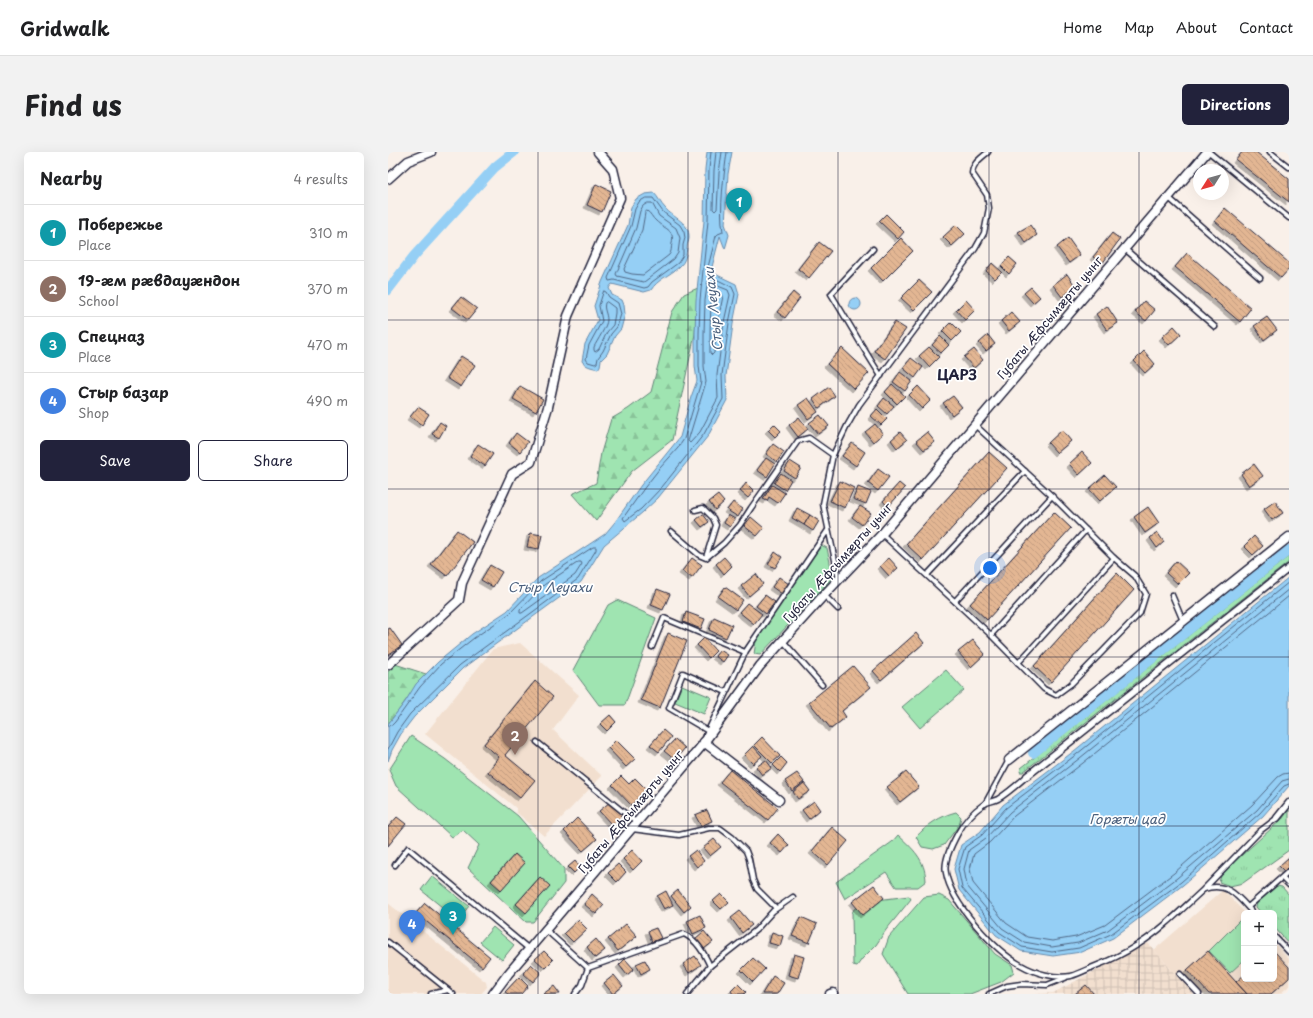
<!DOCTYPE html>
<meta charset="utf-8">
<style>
:root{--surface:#fff;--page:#f2f2f2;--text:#202124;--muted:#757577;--line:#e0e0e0;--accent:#22223b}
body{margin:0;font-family:"Playpen Sans",sans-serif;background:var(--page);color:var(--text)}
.controls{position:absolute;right:12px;bottom:12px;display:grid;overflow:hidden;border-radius:6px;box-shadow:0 4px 16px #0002}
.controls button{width:36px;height:36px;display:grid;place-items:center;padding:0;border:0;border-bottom:1px solid var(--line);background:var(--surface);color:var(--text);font:20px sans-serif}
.compass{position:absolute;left:805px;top:12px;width:36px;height:36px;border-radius:50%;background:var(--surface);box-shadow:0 4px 16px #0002;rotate:233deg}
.you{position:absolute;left:602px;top:416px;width:14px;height:14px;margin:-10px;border:3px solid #fff;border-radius:50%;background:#1a73e8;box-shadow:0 0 0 6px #1a73e833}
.badge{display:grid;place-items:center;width:26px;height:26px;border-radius:50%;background:var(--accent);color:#fff;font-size:13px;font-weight:700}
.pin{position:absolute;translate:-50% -33px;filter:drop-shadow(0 1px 2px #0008)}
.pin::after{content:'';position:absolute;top:21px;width:14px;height:12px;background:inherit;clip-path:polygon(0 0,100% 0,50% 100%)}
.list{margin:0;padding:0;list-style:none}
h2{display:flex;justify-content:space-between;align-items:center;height:52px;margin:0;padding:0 16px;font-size:17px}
h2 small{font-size:13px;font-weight:400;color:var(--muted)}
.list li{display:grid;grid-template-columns:26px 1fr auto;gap:12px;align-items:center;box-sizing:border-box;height:56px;padding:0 16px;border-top:1px solid var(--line)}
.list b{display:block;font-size:15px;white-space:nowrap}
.list p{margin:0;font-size:13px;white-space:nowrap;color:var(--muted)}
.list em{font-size:13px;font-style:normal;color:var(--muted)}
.actions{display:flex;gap:8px;padding:12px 16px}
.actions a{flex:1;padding:9px 0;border:1px solid var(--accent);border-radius:6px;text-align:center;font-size:14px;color:var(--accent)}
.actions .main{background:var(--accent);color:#fff}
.map{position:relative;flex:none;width:901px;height:842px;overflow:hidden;border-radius:6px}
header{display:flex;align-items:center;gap:24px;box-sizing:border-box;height:56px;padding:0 20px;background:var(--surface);border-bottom:1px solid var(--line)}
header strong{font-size:19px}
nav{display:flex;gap:22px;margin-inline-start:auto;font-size:14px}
.intro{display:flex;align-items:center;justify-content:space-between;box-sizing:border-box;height:96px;padding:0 24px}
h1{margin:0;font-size:28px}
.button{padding:10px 18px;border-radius:6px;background:var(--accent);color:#fff;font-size:14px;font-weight:700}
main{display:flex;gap:24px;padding:0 24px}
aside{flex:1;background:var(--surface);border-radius:6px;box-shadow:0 4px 16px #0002}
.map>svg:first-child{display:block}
.built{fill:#f2dfcf}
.industrial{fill:url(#industrial-grid)}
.grass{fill:#9fe4b1;stroke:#608376}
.forest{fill:url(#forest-firs);stroke:#608376}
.park{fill:url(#park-tufts);stroke:#608376}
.water{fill:#95cff5;stroke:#678aab}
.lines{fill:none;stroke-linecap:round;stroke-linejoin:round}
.shore{stroke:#506785;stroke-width:1}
.canal{stroke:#95cff5;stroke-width:10}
.building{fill:url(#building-back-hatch);stroke:#22223b;filter:url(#shadow)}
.service-casing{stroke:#22223b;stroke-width:7}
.pedestrian-casing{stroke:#22223b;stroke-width:9}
.minor-casing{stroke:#22223b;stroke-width:11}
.service{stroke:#fff;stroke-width:4}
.pedestrian{stroke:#fff;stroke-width:6}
.minor{stroke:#fff;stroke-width:8}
.grid{fill:none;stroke:#22223b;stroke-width:1;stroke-opacity:0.55}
.labels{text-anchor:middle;stroke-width:3.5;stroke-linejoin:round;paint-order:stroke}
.street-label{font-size:12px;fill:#22223b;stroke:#fff}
.water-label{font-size:13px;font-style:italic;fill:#4a5f7c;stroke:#fff}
.quarter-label{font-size:14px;font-weight:bold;fill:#22223b;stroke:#fff}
</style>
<header>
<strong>Gridwalk</strong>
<nav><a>Home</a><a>Map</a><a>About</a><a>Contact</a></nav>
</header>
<div class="intro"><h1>Find us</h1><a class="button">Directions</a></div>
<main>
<aside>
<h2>Nearby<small>4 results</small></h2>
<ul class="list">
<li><span class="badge" style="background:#0f9aa8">1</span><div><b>Побережье</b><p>Place</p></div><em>310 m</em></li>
<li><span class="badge" style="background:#8d6e63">2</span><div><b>19-æм рӕвдауӕндон</b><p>School</p></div><em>370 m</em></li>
<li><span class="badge" style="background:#0f9aa8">3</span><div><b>Спецназ</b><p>Place</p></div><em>470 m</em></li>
<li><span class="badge" style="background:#3f7fe0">4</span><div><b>Стыр базар</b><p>Shop</p></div><em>490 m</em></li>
</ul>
<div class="actions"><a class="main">Save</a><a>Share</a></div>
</aside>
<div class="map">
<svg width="901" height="842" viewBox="0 0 901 842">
<defs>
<pattern id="industrial-grid" width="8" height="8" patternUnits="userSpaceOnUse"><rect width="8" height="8" fill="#f2dfcf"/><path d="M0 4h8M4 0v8" fill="none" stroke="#cfbfb3"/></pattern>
<pattern id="forest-firs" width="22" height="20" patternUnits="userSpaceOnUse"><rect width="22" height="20" fill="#9fe4b1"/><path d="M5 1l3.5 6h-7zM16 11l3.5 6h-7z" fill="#89c399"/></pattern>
<pattern id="park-tufts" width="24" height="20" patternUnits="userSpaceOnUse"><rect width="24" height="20" fill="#9fe4b1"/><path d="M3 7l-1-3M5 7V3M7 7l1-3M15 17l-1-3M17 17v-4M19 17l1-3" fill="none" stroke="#89c399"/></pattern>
<pattern id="building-back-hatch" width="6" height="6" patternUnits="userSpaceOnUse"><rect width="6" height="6" fill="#e3b693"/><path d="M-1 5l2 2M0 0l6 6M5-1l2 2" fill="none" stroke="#c29c80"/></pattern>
<filter id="shadow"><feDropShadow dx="-3" dy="3" stdDeviation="0" flood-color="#0004"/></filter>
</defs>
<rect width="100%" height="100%" fill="#f9f0e9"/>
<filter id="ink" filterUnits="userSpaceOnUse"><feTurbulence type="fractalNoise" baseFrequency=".025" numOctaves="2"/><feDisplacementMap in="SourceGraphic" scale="8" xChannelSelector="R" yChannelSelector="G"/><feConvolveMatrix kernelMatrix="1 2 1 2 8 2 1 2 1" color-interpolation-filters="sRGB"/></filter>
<g filter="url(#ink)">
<g class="built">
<polygon points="132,491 191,543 165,578 214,624 156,684 128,660 128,656 37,582 105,497"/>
<polygon points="835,738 857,761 856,761 856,827 886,827 886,791 901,807 901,834 892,842 805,842 766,798"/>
<polygon points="0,751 98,830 99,835 93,842 0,842"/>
</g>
<polygon class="industrial" points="760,791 805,842 648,842 665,841"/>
<g class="grass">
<polygon points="433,393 439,396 445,425 372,503 366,502 368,489"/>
<polygon points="229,448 268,466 237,553 211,553 185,518 220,453"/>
<polygon points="558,518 576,538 532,576 514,555"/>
<polygon points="294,533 323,545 316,562 287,550"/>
<polygon points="23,584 57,607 130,664 176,717 176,731 145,770 138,770 80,716 91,693 75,678 64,685 8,634 1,618"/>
<path d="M568,660L573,665L571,673L556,693L545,697L534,695L528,685C539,673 552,664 568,660Z"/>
<path d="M510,683C525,697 537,707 538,729L530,735H508L498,720L457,747L448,730L504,690Z"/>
<polygon points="44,724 81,754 70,768 33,738"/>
<polygon points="551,743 561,748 607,802 624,813 626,820 613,830 582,842 520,842 495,802 501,785 536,745"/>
<polygon points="521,744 523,747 498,778 488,793 474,807 469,814 465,813 464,761 466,757 489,748"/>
<polygon points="856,764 856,808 842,821 821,799"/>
<polygon points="105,775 126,793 114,808 92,790"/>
</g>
<g class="forest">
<polygon points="310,136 307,182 284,288 244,319 208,369 184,342 208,331 213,301 223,267 240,257 263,240 284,160 296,142"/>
<path d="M7,512L38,522C24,537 14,556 0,572V520Z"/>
</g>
<g class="park">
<polygon points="901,404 901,410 635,620 632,620 633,616"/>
<polygon points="901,658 901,698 855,731 842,734 831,730 833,724 845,711 894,667"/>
<polygon points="889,734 894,735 901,743 901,792 886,775 886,761 873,761 868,755 869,751"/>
</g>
<g class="water">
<polygon points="319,0 344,0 340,22 337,72 341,83 337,97 332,84 324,115 327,122 348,132 351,142 345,172 338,224 339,248 320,284 270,346 255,360 216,393 193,430 75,516 26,565 13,582 4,598 0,609 0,572 17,550 28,532 50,510 84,482 119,459 150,426 217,382 227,370 253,333 292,285 303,245 309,229 307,214 307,182 308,148 316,69 317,17"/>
<path d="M266,41C271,46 272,51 277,56C285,66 302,70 301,86C301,89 299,92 299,95C298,103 298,109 291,115C282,123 269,128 263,138L256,140L224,132L221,136L224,143L234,148L236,153L237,162L233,177L227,184L219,202L213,208L212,214L210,217C203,215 198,215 194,209L197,192L210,168L206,154L214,130L240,73L243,55L248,47L257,42Z"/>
<circle cx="467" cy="152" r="6"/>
<polygon points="901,425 901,634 875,664 795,733 725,786 693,800 665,804 633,799 608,783 571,738 566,717 573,693 592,680 615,653 686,599"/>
</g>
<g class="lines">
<g class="shore">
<path d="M323,0L321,17L320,69L312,148L311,182V214L313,230L296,287L290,296L272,316L257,335L235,366L237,369L253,357L274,335L316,282L335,247L334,223L341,171L347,142L344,135L324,125L320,115L328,84L330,82L335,80C331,57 336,23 339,0"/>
<polyline points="328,0 326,18 325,57 327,59 329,57 331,21 334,0"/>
<polygon points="258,46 265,46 275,60 292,73 296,80 297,86 295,93 295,103 290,111 264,130 260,135 256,136 226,128 221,129 220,126 243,74 247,57 251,50"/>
<polygon points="260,51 264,51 271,64 288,76 292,86 290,101 286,107 256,130 229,124 228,122 248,76 252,59 255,54"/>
<path d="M259,59C263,61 264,66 268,69C276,77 287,77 284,91C283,96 284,99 281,103L255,123L244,122L237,120L236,117L254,78L257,61Z"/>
<polygon points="320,130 340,138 342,143 336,170 329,223 330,246 312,280 302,291 300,289 318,230 316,214 316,182 317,149"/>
<polygon points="216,139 218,140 221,145 230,151 233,162 229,175 223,182 215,199 210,206 209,211 207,212 200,210 198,207 201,193 214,169 211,154"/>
<path d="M326,139L334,142L335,144L330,169L326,201L324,203L322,201C322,181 322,160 324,140Z"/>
<path d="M219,150L227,156V161L225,173L219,180L211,197L207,200L206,198V195C209,189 219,174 219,168C219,161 215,157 217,151Z"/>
<polygon points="191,410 193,410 194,412 187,423 134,461 132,461 132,458 156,433"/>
<polyline points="901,430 689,602 618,656 594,683 577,695 570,717 574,736 611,780 634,795 664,800 691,796 723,782 793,730 872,661 896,634 901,632"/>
<polyline points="901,437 692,606 622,660 598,686 581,698 576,717 579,734 614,776 636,790 664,795 690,791 720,778 789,726 869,658 894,629 901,627"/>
<polyline points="901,444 695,611 626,664 602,690 586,702 582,717 585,731 618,771 639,785 664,789 688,785 717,773 786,721 864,653 890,625 895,622 901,621"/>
<polyline points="0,574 4,573 7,570 32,535 53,512 86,486 121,462 153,429 205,395 208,395 208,398 190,427 72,513 22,562 9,580 0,597"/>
</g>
<g class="canal">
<polyline points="0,138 26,104 107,15 126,0"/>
<polyline points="645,601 901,398"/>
</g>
</g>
<g class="building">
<polygon points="854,0 868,0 901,27 901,50 848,8"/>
<polygon points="208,32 223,39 214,60 199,53"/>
<polygon points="837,56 901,111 901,117 893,126 827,69"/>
<polygon points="498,62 516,80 510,87 491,69"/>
<polygon points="568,73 577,82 564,94 555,85"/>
<polygon points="642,73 649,83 638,91 630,80"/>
<polygon points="724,81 732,87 714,112 705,105"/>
<polygon points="513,86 525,99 495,129 483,116"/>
<polygon points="680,86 692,103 681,111 669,95"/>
<polygon points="431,90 443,99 421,126 410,117"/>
<polygon points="799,101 863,156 852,170 787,115"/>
<polygon points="621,105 629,112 621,122 613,114"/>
<polygon points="604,111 614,120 607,127 598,119"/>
<polygon points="679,122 688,135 674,145 665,133"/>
<polygon points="531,128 544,140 526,158 513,146"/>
<polygon points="643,135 652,145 645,151 636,141"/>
<polygon points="405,140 412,146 397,166 389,160"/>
<polygon points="73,145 89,157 80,168 64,156"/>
<polygon points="578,148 587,158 577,168 568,158"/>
<polygon points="756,149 767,158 758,169 747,160"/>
<polygon points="719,154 730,171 719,178 708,162"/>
<polygon points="623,160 632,170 621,179 613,169"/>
<polygon points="879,165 889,178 876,188 866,174"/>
<polygon points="507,170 518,177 497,207 486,199"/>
<polygon points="563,170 573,180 564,189 554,179"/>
<polygon points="786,174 793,182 781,193 774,185"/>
<polygon points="600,183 607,192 598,199 591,191"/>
<polygon points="552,184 561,193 553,201 544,193"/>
<polygon points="541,195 551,205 541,215 531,204"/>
<polygon points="454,196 481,221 466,237 439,212"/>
<polygon points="586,197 595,208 586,216 576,205"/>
<polygon points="756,199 767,212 757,221 746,209"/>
<polygon points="73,204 87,213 73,235 59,226"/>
<polygon points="523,206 535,215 527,226 515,216"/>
<polygon points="512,220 524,229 517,239 505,230"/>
<polygon points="504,232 517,244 509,252 497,240"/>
<polygon points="132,234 155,247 148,260 125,247"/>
<polygon points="530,234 543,248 534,257 521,243"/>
<polygon points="441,235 447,244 431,256 425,247"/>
<polygon points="565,244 574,255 564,263 555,251"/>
<polygon points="420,246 430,260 420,267 410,253"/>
<polygon points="496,246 506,254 499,262 490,254"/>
<polygon points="30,255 41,262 34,273 22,265"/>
<polygon points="489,257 499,267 493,273 483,264"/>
<polygon points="432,263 441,274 430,282 421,271"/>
<polygon points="411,265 420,277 410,285 401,273"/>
<polygon points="52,270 58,274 51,286 44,282"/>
<polygon points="386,272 393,279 387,285 380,278"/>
<polygon points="487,272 495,282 485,290 477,280"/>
<polygon points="674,278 683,289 669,301 660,291"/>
<polygon points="512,280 519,288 509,296 503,288"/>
<polygon points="539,280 547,290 536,298 528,289"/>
<polygon points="128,281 140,290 132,300 121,291"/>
<polygon points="464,291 477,300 468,314 454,304"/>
<polygon points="90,292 105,302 97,314 82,304"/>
<polygon points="385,292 396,300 389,310 378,302"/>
<polygon points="601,300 619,316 535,408 518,392"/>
<polygon points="694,300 704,311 691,323 681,312"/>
<polygon points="378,306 387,312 379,325 369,318"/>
<polygon points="402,309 413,316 407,326 396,319"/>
<polygon points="866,312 875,324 861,334 853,322"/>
<polygon points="490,317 501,325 490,339 480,331"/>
<polygon points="393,321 403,328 397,338 386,331"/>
<polygon points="717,323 728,335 712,349 701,337"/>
<polygon points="452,329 466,336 457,356 442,349"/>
<polygon points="358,331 366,339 360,346 352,339"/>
<polygon points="511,331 517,336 500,355 495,349"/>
<polygon points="384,333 397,341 390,351 381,345 379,349 375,347"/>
<polygon points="470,335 483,340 478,352 465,347"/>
<polygon points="330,343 336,350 327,358 321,350"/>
<polygon points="887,349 895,361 884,368 876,357"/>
<polygon points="345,350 355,357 350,365 339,358"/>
<polygon points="472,354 483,361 474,373 464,365"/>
<polygon points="760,355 771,371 757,381 746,365"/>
<polygon points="409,356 422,363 416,373 404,366"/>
<polygon points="666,360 683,376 599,468 582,452"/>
<polygon points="315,362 321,370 314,375 308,368"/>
<polygon points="340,363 347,367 342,375 336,371"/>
<polygon points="422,363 431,369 425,379 416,373"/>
<polygon points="363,365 376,376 369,384 356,374"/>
<polygon points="69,378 85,390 59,424 43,412"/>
<polygon points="769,380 776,390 769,396 762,386"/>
<polygon points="142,381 154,383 151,397 139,395"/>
<polygon points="866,384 875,394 865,403 856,394"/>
<polygon points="387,400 394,405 387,416 380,412"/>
<polygon points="336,405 344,414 336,422 328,412"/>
<polygon points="304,406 314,413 304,426 294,419"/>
<polygon points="501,406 510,416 501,424 492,414"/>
<polygon points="788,409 801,421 790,432 778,421"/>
<polygon points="102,413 114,420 105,435 93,428"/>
<polygon points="729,421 746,438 663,530 646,514"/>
<polygon points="368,422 375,432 361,444 353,434"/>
<polygon points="391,425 401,432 394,442 384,435"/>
<polygon points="337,435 355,448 348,458 330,445"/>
<polygon points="269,437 282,442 275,458 263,453"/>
<polygon points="377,443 387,450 378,462 368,454"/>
<polygon points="359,451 374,462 366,472 351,460"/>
<polygon points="298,460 317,467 313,477 295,470"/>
<polygon points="326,465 344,473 338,486 321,478"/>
<polygon points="2,476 14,493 0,503 0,477"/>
<polygon points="280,481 299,489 272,556 253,548"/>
<polygon points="528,481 536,491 493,528 485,519"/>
<polygon points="316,486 328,499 321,506 309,493"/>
<polygon points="585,488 597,502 583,515 570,500"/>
<polygon points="332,498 340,503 335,510 327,504"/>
<polygon points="465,514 483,535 454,559 458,565 443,577 421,550"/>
<polygon points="147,529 165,545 117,603 147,628 132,646 100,620 111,605 96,592"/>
<polygon points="222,563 228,570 219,579 212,572"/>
<polygon points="275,578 283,585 271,600 262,593"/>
<polygon points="374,585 392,604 384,611 366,593"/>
<polygon points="287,587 297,596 287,608 276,599"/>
<polygon points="228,588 247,607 238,615 220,596"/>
<polygon points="365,594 374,604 365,612 356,603"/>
<polygon points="393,605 399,611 392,620 385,613"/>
<polygon points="378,608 384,616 374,623 368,615"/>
<polygon points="342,618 390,656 380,668 332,630"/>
<polygon points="518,620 531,635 512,650 499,635"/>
<polygon points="409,621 416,630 404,639 397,629"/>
<polygon points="233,624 241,632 247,626 259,638 243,653 224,633"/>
<polygon points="416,631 422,639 410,647 405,640"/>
<polygon points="426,649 432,658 421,667 414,658"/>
<polygon points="222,650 234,663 224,673 211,659"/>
<polygon points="319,658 324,669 313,674 307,663"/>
<polygon points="9,665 18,672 0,694 0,675"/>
<polygon points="189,666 209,687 195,699 176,679"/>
<polygon points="444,675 460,689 440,713 424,699"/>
<polygon points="390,682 401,693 394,701 382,691"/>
<polygon points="326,687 333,695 322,704 315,696"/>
<polygon points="244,698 254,709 245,718 235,707"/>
<polygon points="308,698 316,709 309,715 300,704"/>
<polygon points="127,702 137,711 113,738 103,729"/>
<polygon points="901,705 901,714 896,719 891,714"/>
<polygon points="187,709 192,715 186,721 180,715"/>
<polygon points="230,712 238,720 229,730 220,721"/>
<polygon points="152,725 162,734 138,761 128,752"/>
<polygon points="486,733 496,746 475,763 464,750"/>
<polygon points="290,738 303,754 296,760 283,744"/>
<polygon points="278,739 285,753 276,757 269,744"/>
<polygon points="204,742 216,753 208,762 196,752"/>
<polygon points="333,742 341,750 333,757 325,749"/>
<polygon points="37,751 102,805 94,815 28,761"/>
<polygon points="352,759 364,773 354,781 343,766"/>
<polygon points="312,763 318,776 305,782 299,769"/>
<polygon points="413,765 429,772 421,791 404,784"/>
<polygon points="190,768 199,777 185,790 176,781"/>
<polygon points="238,772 249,784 230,799 220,787"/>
<polygon points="268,776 273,786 264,790 260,779"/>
<polygon points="316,779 325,790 316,797 307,787"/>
<polygon points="384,780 395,784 392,794 381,791"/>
<polygon points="208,787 217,798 207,806 199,795"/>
<polygon points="156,799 165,808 157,816 147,807"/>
<polygon points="820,799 848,830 859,842 821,842 799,818"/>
<polygon points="886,799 901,815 901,826 883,842 859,842 848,830 856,823 856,827 886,827"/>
<polygon points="406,802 416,805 410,826 400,823"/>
<polygon points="307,804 313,813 301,821 295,812"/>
<polygon points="365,806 377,817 365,830 353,818"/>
<polygon points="237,807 246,817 239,823 231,813"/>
<polygon points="257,808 262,817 253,822 248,812"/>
<polygon points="143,812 153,821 145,830 135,821"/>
<polygon points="226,823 235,834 225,842 216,831"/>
<polygon points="385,824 396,831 389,842 374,842"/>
<polygon points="131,825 140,834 133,842 120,842 117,840"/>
<polygon points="350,832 358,840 356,842 345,842 343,839"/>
<polygon points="698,833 706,842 687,842"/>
<polygon points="166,834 172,842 155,842"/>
</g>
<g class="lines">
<defs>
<g id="service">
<polyline points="821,0 901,66"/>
<polyline points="882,0 901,15"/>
<polyline points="781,46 872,126"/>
<path d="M485,97L443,142C460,169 475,197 493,224"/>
<polyline points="737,97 827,175"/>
<polyline points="307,358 315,356 325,366 328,373 318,405"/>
<polyline points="283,379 311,403 318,406 336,391 352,373 363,356 410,289 421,286 445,303"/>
<polyline points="494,382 603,483 656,537 668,543 683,532 752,461 758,442 747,424 726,406 664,344 587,273"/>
<polyline points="539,423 637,319"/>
<path d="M451,427L435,352L445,303L459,274L471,253L587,97L596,81L601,56L599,43L584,21C585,11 592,7 600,0"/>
<polyline points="436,443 450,457"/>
<polyline points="784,443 795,469"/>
<polyline points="567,449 664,344"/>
<polyline points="603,483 698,378"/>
<polyline points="395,489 434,533"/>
<polyline points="264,495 276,466 357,500"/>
<polyline points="630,511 726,406"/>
<polyline points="320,579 281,556 295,521 338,540"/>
<polyline points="318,583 358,499 440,378"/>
<polyline points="149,590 249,671"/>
<path d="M639,624C630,632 620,641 610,647C606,649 600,650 596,652C586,659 576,670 570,681C564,692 555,709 558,721C563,751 607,799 633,813C647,821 667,827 683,824C690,822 698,818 705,815C721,809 737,801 751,792C775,777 795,756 816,737C840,729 850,745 865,761"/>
<polyline points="597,652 621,608"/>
<polyline points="244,677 291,683 321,676 332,676 344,685 358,699 361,707 365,728 369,737 388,756"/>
<polyline points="7,713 20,696 141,797"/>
<polyline points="894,726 901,733"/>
<polyline points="816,737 872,679 889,666"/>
<polyline points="860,755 901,719"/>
<path d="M158,778L200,816L296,782C309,788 316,801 322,814"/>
<polyline points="886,784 901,800"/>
<polyline points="0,790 60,838"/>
<polyline points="792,822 811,842"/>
<polyline points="43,842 60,838 65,842"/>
<polyline points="187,842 194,833 200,816"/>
<polyline points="299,842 322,814 368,778 385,759 405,745"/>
<polyline points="601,842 619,834 633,832 659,833 677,826"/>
</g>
<g id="pedestrian">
<polyline points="639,624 901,416"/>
<polyline points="889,666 901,651"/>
</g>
<g id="minor">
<polyline points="0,27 20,9 43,0"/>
<polyline points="0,513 71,448 74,431 124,322 143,310 160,255 180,164 232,46 225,17 210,0"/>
<polyline points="316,590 391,648"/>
<polyline points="621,608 901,385"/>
<polyline points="105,842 120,822 312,596 372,514 436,443 494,382 819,0"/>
<polyline points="442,842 445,841"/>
</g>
</defs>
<use href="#service" class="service-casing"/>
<use href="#pedestrian" class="pedestrian-casing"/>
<use href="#minor" class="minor-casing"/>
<use href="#service" class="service"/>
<use href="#pedestrian" class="pedestrian"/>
<use href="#minor" class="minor"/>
</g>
</g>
<path class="grid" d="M150,0V842M300,0V842M450,0V842M601,0V842M751,0V842M0,168H901M0,337H901M0,505H901M0,674H901"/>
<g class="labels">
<g class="street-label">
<text transform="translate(662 166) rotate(-50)" y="4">Губаты Æфсымæрты уынг</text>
<text transform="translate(450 411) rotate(-48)" y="4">Губаты Æфсымæрты уынг</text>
<text transform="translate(243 660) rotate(-50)" y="4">Губаты Æфсымæрты уынг</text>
</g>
<g class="water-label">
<text transform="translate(325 157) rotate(-96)" y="5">Стыр Леуахи</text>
<text x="162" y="440">Стыр Леуахи</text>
<text x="739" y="672">Горӕты цад</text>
</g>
<g class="quarter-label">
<text x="569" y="228">ЦАРЗ</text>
</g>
</g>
</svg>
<div class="controls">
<button>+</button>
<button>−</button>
</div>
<svg class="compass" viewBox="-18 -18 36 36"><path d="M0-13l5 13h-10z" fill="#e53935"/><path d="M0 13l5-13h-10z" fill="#757577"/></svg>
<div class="you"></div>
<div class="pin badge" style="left:351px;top:69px;background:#0f9aa8">1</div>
<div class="pin badge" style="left:127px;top:603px;background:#8d6e63">2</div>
<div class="pin badge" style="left:65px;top:783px;background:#0f9aa8">3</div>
<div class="pin badge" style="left:24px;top:791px;background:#3f7fe0">4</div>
</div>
</main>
